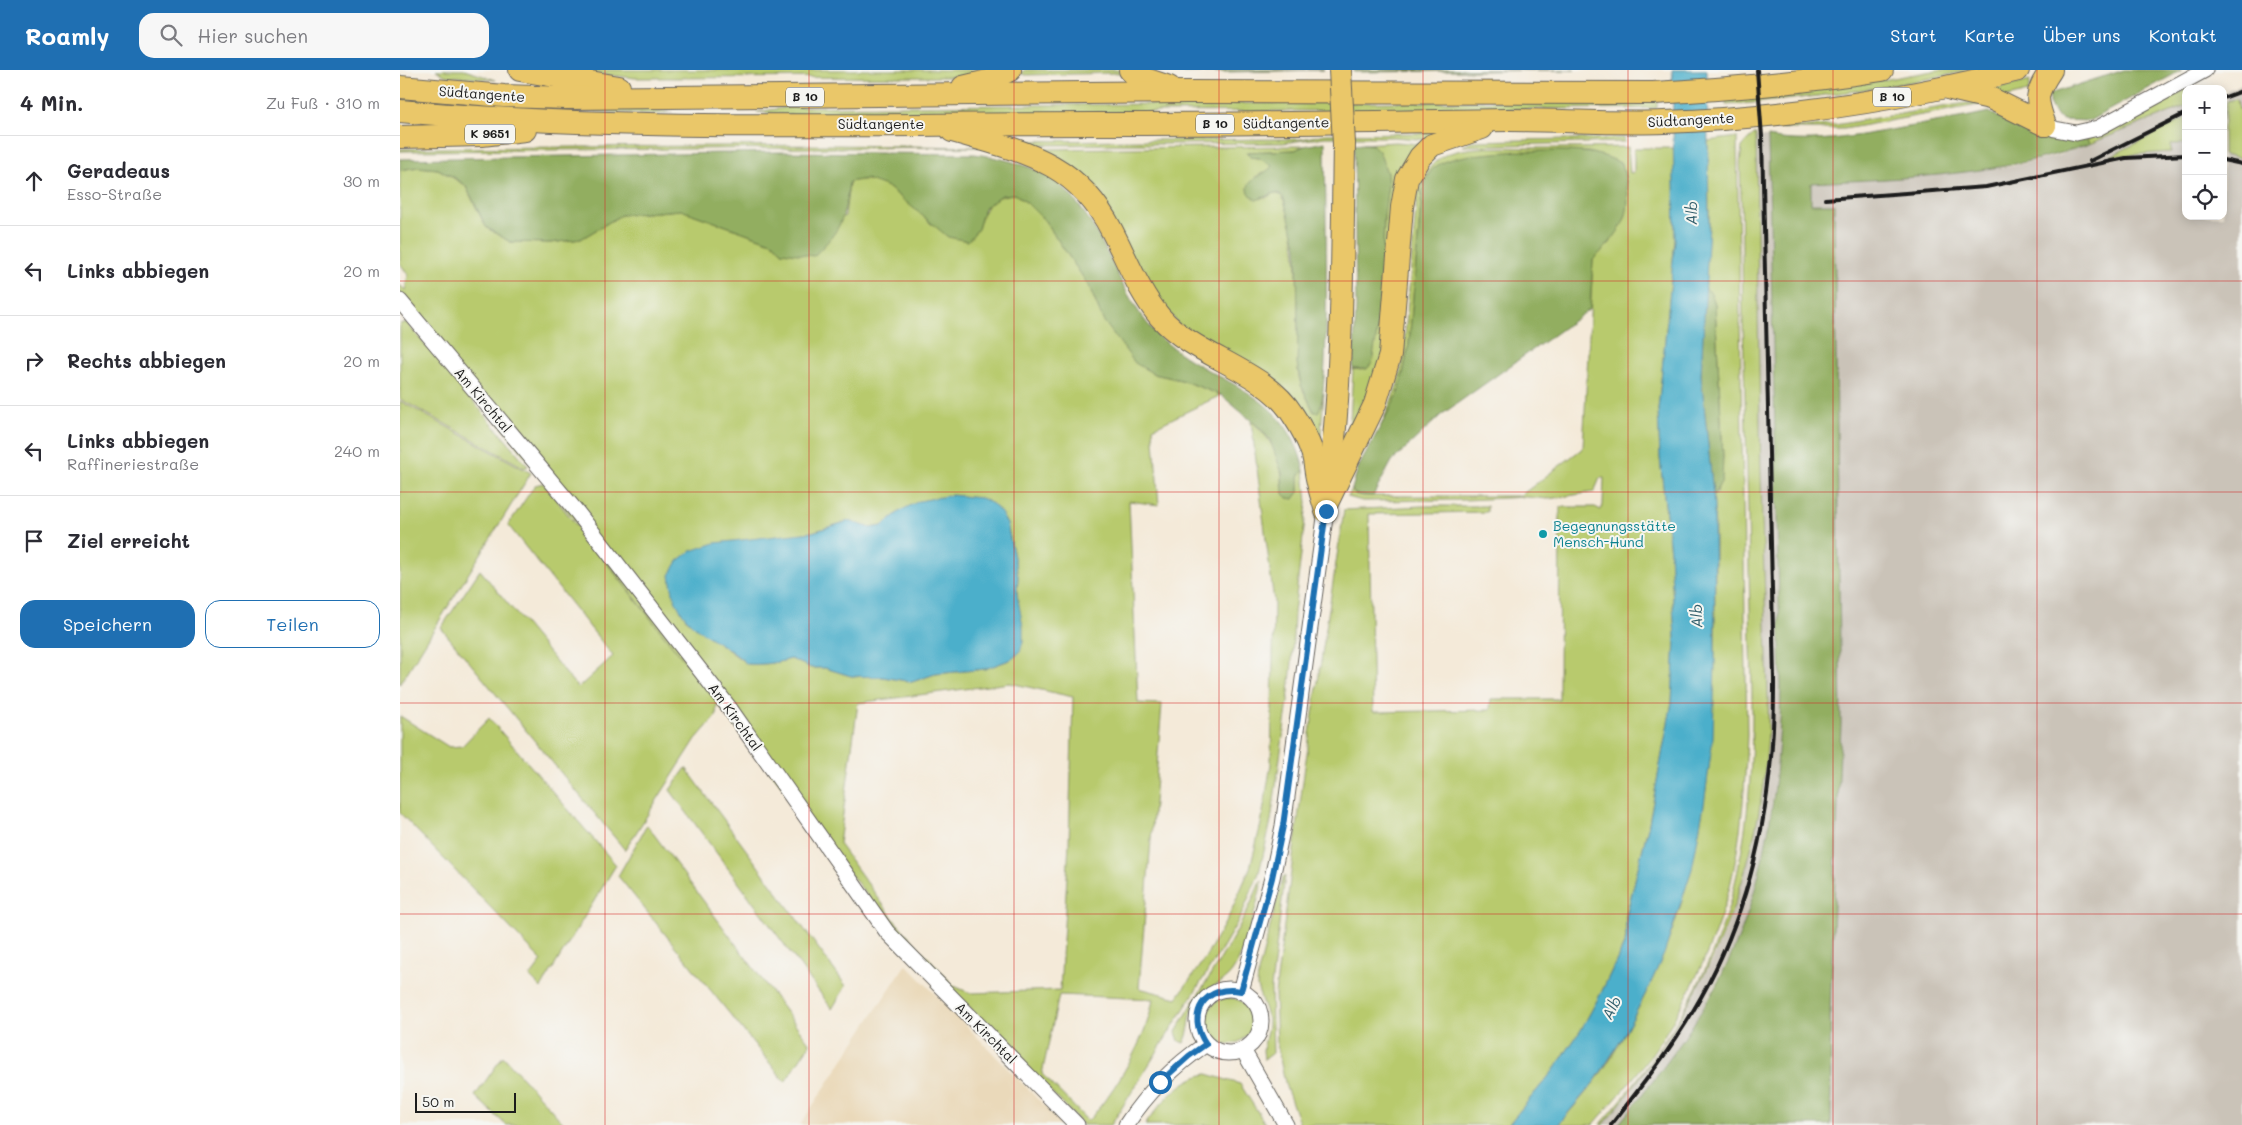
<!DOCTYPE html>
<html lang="de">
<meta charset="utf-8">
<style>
:root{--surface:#fff;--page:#f7f7f7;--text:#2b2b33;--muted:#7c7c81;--line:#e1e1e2;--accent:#1f6fb2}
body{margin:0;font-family:Mali,sans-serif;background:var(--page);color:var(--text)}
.controls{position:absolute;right:15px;top:15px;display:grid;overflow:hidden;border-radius:10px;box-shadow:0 2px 12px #0003}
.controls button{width:45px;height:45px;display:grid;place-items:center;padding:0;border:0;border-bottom:1px solid var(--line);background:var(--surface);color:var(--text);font:25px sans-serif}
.scale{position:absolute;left:15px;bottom:12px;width:101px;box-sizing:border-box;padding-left:5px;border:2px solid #1c1c1c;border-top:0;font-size:14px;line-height:18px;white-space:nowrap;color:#1c1c1c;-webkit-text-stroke:4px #f6f6f2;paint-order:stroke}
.stop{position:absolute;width:15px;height:15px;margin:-11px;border:4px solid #1f6fb2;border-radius:50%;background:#fff}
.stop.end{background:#1f6fb2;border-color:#fff;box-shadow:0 1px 5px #0008}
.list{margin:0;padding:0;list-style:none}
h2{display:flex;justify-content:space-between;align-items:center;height:65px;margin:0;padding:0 20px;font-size:21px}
h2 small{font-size:16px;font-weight:400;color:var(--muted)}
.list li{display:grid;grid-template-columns:32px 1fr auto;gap:15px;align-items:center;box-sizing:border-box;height:90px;padding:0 20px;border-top:1px solid var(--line)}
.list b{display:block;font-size:19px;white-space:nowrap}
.list p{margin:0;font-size:16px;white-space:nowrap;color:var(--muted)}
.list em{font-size:16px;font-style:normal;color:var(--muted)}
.actions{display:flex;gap:10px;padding:15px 20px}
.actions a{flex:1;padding:11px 0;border:1px solid var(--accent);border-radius:15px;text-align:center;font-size:18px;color:var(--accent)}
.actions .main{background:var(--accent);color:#fff}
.icon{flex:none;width:28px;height:28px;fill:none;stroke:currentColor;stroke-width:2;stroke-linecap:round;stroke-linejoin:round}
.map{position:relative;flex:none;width:1842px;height:1055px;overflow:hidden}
header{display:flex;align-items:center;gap:30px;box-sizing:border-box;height:70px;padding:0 25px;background:var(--accent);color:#fff}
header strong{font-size:24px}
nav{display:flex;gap:28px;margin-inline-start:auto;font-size:18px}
.search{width:350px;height:45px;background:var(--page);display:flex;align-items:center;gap:12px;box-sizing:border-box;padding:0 18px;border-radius:15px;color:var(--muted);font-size:19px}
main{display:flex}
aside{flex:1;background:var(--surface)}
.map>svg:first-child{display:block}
.built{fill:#ead9ba}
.industrial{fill:#cac3b8}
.green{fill:#b8ca6d;stroke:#6a7344;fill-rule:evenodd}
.forest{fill:#92ae60;stroke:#57653e}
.water{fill:#4cafcb;stroke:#346674}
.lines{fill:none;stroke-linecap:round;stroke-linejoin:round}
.minor-casing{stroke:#68645e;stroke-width:17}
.highway-casing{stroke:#68645e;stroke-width:24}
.minor{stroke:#fff;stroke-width:15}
.highway{stroke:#eac769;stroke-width:22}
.rail{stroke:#1c1c1c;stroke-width:4}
.highway-bridge-casing{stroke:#68645e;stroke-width:24;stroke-linecap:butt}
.highway-bridge{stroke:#eac769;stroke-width:22}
.route{stroke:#1f6fb2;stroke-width:6}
.grid{fill:none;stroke:#d62828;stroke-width:1;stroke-opacity:0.55}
.culture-dot{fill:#0f9aa8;stroke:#f6f6f2;stroke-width:2}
.labels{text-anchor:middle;stroke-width:4;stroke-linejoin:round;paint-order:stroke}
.shield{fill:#f6f6f2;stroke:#5d5d5c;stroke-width:1}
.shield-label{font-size:12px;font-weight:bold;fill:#1c1c1c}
.street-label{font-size:14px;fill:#1c1c1c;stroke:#f6f6f2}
.culture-label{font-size:14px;fill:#0d838f;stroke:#f6f6f2;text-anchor:start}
.water-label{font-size:15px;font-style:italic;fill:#325e6b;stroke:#f6f6f2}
</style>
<header>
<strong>Roamly</strong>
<div class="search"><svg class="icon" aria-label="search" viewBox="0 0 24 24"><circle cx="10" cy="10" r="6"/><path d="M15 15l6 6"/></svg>Hier suchen</div>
<nav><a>Start</a><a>Karte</a><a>Über uns</a><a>Kontakt</a></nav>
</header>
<main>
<aside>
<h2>4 Min.<small>Zu Fuß · 310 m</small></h2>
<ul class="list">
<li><svg class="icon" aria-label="ahead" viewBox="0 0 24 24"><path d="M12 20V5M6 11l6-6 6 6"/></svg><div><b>Geradeaus</b><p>Esso-Straße</p></div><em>30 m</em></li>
<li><svg class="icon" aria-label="left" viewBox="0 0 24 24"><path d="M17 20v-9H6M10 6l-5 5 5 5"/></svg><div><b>Links abbiegen</b></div><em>20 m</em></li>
<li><svg class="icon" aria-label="right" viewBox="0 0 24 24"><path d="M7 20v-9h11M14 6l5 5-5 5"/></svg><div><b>Rechts abbiegen</b></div><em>20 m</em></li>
<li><svg class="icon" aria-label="left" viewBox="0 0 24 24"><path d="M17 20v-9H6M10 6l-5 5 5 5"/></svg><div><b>Links abbiegen</b><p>Raffineriestraße</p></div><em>240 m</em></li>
<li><svg class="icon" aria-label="arrive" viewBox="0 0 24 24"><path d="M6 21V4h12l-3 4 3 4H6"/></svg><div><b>Ziel erreicht</b></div></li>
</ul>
<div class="actions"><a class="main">Speichern</a><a>Teilen</a></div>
</aside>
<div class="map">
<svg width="1842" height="1055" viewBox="0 0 1842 1055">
<rect width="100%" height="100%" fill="#f6f6f2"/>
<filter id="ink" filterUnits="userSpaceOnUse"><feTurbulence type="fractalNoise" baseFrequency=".02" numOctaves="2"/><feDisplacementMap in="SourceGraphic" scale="10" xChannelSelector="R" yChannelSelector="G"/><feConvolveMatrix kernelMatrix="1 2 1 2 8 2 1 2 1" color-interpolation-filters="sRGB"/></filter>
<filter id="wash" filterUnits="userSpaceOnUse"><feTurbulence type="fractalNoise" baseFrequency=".0096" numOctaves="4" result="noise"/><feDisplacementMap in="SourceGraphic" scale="20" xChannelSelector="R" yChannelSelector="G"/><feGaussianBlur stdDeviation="1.12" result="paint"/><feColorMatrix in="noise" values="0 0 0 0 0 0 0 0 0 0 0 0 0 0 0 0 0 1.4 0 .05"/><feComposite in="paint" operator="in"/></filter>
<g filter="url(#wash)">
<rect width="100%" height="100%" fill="#f4ead9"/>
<polygon class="built" points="506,894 663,1055 400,1055"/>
<g class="industrial">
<polygon points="1842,14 1842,1055 1431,1055 1430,939 1441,654 1434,135 1411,134 1411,113 1563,102 1613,96 1657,86 1689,74 1687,69 1704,63 1786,19 1786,146 1823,146 1823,41 1829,41 1837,29 1827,31 1827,20"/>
<polygon points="1356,67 1368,67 1369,82 1381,616 1378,685 1365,781 1347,846 1336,874 1297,948 1254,1011 1218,1055 1203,1055 1263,978 1287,939 1311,894 1327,858 1341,816 1361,734 1368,658 1358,266"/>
</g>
<g class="green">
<polygon points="36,0 64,0 96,10 46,6"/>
<polygon points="161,0 591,0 559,7 235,8"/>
<polygon points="625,0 719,0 721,3 625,5 620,3"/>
<path d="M1538,0H1573C1491,17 1410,29 1326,35V28L1477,11Z"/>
<polygon points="1630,11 1628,22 1604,28 1591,20"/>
<polygon points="1786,19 1786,36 1689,74 1687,69 1704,63"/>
<polygon points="0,26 162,37 246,39 272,42 257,44 0,33"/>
<polygon points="1837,29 1839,39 1842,38 1842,89 1823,85 1823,58 1827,31"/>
<polygon points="1257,30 1257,38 389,45 357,42 389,37"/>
<polygon points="1566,33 1583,34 1444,59 1368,59 1368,58 1435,55"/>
<polygon points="1786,48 1786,74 1771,74 1771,82 1711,86"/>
<polygon points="1034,63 1029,70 994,67 925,67 883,73 629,75 615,71 901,69 925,64"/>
<path d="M1354,64H1356C1357,192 1359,320 1362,448C1364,493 1365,538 1367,583C1367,608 1369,635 1368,661C1360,817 1302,936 1203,1055H1200C1259,987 1311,910 1333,821C1360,716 1351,607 1349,500C1348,418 1345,336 1343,254C1342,200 1342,147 1340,93L1342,77Z"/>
<path d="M1337,67L1347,665C1345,715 1342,767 1330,816C1315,874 1284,939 1249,988C1232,1011 1212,1033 1193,1055H1158C1170,1041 1183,1027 1195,1011C1209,993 1221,971 1232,950C1302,823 1316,691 1315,548C1314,508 1317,467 1313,427L1317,423L1323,387L1315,234L1311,223L1305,217L1309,154L1308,71Z"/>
<polygon points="1224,68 1225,72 1063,76 1071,71"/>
<polygon points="996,72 1019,74 982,294 949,368 953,299 962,300 983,192 984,146 973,75 963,74"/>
<polygon points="433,75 579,77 0,81 0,79 35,78"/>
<path d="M904,76L895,80L847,82L850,87L859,88L873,96L870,100L855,107L865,128L875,123L882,126C900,168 897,216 898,261C899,279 895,297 901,314C904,324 910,333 914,342L922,335L924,323L920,374L913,366L783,260L639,79Z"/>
<path d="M1228,77L1230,103L1234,102V80L1236,78H1274L1275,170L1258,340L1260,388L1270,482L1275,568L1272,632L1249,753L1226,846V869L1222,879L1201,923L1181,960L1153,1001L1108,1055H900L886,1017L877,975L875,924L905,696L944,440L1022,436H1087V442L969,444L973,642L1090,640L1091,629H1159L1160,437H1195L1201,440L1203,435L1204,408H1200L1194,422L1148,429L1126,427L1065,430L962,431L948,427L952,419L955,424L962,426H1120L1183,378L1193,190L1211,172L1197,85L1189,82C1139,82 1092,80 1044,92L1022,122L1009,274L1003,304L998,324L981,356L998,313L1003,289L1017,127C1022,108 1030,90 1050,83C1073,75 1103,78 1127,78C1161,78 1194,78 1228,77Z"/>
<path d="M18,97L38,99L65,115L86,157L110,172L150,173L181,169L221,145L281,140L374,173L382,182L445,146L449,112C454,111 460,109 465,110C487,110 517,138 531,154L578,159C584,137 589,126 615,124L627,133L645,151L689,216L703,250L754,304L781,310L821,325L753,358L759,435L729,431L738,633L762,634L739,918L777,928L805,888L829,846L850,798L861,754L871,694L874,532L851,351C870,366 883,390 882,415L899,422V406L904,400L907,433L894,543L892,592L888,632L871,751L859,803L841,846L823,877L711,1055H683L490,855L0,226V215L5,220L8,205L0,193V100ZM500,441L607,454L618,506L617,523L623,571L620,581L612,589L585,599L535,604L512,612L483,607L451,606L425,598H411L391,589C376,593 363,595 347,594L285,548L412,462L449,451L471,458L482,456ZM610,613L673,627L669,774L660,920L570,923L554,916L495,851L439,774L458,633ZM659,925L753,929C747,969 715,1021 688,1051L642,1004Z"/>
<polygon points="6,252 128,396 125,398 0,329 0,254"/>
<polygon points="0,331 131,403 0,614"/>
<polygon points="143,413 317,632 316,646 296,669 225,780 41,558 80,500 178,618 213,586 108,455 135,415"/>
<polygon points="0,646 49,677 62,676 89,648 216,795 141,918 130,907 142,891 0,743"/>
<polygon points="286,698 446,916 432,939 270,720"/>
<polygon points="247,755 410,974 385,1012 218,806"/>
<polygon points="885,806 871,918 873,983 864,990 863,980 868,956 868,949 857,917 858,903 883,807"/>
<path d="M862,811C857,834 845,885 831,903C821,916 804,918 796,932C788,945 791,960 784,973L779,971L776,962C804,912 839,866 860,812Z"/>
<circle cx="829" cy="951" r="23"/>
<polygon points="103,986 165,1055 106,1055 75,1026"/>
<path d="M807,1004L840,1014L866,1055H745C759,1035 781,1008 807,1004Z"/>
</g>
<g class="forest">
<polygon points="752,0 924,0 778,3"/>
<polygon points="954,0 1175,0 954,2"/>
<polygon points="1724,0 1782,0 1689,51 1663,50 1656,46 1649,33 1649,24"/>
<path d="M1589,42L1622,59L1655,70L1687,69L1689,74C1600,106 1504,108 1411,113V134H1434L1441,654L1430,939L1431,1055H1218C1270,992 1321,923 1347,845C1371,772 1380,694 1381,616L1368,67C1415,76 1466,64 1513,56C1538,51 1564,48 1589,42Z"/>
<path d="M925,72C925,106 931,330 918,342H914L901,315L897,293L898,263L897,178L884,129L880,124L875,123L856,130C833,112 866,106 872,96L859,88L850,87L847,82L895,80L904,76Z"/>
<polygon points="963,74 973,75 979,81 987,103 988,115 984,146 981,238 972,293 967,299 953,299 956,237 954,75"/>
<path d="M1117,81C1152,82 1192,76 1222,94C1235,142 1227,156 1193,190L1190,239L1041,345L992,391L973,426L954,424L952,419L958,398L998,324L1003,304L1009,274L1022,122C1025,114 1027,103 1034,98C1051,83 1095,84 1117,81Z"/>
<path d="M380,82L574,84C599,87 640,97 659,114C705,154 714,217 753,260C805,316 884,312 904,400L899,406V422L894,429L887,428L883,424L882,403L870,370L860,358L821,325L781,310L754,304L735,293L703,250L689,216L645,151L627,133L615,124L602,125L584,138L578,159L568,171L548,167L488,117L466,109L449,112C444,151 442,158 414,186L382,182L374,173L281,140L221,145L181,169L150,173L110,172L86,157L71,126L65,115L55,108L38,99L18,97L0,100V89Z"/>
<polygon points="1305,217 1311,223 1315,234 1323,387 1322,410 1313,427 1301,305"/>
</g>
<g class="water">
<polygon points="1272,0 1307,0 1309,154 1301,305 1314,434 1315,592 1313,668 1304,735 1292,799 1264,884 1249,917 1223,967 1195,1011 1158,1055 1108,1055 1153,1001 1181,960 1201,923 1222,879 1226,869 1226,847 1249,753 1272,632 1275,568 1270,482 1260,388 1258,340 1275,170"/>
<path d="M552,425L581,428L593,434L601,443L607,454L618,506L617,524L623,557V571L620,582L612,589L585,599L535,604L512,612L483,607L451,606L425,598H411L391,589C376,593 363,595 347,594C313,562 275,562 270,505L278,491L291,481L315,473L412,462L449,451L471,458L482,456L500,441L519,431Z"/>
</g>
</g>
<g filter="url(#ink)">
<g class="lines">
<defs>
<g id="minor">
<polyline points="1645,55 1655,59 1676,63 1698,58 1805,0"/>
<polyline points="0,231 177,442 328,636 487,862 677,1055"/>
<circle cx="829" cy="951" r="32"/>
<polyline points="841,921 872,808 883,756 927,433"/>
<polyline points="843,980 886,1055"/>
<path d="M726,1055C747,1023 774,996 806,974"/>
</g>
<g id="highway">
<polyline points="120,0 219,17"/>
<polyline points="730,0 736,6 769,17"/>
<path d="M0,17L104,26L166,28L787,22L1253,23C1330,19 1406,12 1482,0"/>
<polyline points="563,17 588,11 610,0"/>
<polyline points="1551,19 1590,28 1645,55"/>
<path d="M0,41C241,63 484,53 725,54C853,54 981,52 1109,50C1160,50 1212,54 1264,52C1383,48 1502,30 1618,0"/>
<path d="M1645,55C1635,28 1635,24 1651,0"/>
<path d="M552,61C621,81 676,90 712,161C727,190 739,222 760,247C796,288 865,299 893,345C901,357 908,370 912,382C915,390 915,400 917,408C919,419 923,430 926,441"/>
<polyline points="0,67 82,65 125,60"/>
<path d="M929,417C943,303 942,188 944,74"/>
<polyline points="927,433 975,334 990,285 1002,137 1007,109 1020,87 1032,75 1082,58"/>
</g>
</defs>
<use href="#minor" class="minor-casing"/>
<use href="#highway" class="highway-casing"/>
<use href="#minor" class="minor"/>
<use href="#highway" class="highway"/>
<g class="rail">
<polyline points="1823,28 1842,21"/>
<polyline points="1823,90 1842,94"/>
<polyline points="1690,91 1786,43"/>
<polyline points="1425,129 1586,117 1726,88 1786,85"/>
<path d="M1211,1055C1240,1018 1269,982 1293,941C1353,841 1375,725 1374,609L1362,67L1357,0"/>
</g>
<defs>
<polyline id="highway-bridge" points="940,0 944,74"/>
</defs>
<use href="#highway-bridge" class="highway-bridge-casing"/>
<use href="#highway-bridge" class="highway-bridge"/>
</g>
</g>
<g class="lines" filter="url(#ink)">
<path class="route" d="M760,1012L789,986L806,974C785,944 805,914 841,921L872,808L883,756L926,441"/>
</g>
<path class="grid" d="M205,0V1055M409,0V1055M614,0V1055M819,0V1055M1023,0V1055M1228,0V1055M1433,0V1055M1637,0V1055M0,211H1842M0,422H1842M0,633H1842M0,844H1842"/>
<circle class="culture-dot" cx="1143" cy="464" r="5"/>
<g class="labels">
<g class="shield">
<rect x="386" y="17.5" width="38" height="19" rx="4"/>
<rect x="1473" y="17.5" width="38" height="19" rx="4"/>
<rect x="796" y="44.5" width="38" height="19" rx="4"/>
<rect x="65" y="54.5" width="50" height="19" rx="4"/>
</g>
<g class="shield-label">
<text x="405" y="31">B 10</text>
<text x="1492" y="31">B 10</text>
<text x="815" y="58">B 10</text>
<text x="90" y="68">K 9651</text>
</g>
<g class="street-label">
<text transform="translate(82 24) rotate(4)" y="5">Südtangente</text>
<text transform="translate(1291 50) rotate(-3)" y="5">Südtangente</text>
<text transform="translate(886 53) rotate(-1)" y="5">Südtangente</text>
<text x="481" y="59">Südtangente</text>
<text transform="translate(83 330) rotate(50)" y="5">Am Kirchtal</text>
<text transform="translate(335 647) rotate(54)" y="5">Am Kirchtal</text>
<text transform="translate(586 963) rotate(45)" y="5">Am Kirchtal</text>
</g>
<g class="culture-label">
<text x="1153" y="461">Begegnungsstätte<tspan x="1153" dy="16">Mensch-Hund</tspan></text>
</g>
<g class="water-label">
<text transform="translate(1292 143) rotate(-89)" y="5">Alb</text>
<text transform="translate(1297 546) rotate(-91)" y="5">Alb</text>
<text transform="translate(1212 938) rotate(-63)" y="5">Alb</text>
</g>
</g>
</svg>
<div class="controls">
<button>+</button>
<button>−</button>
<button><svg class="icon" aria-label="locate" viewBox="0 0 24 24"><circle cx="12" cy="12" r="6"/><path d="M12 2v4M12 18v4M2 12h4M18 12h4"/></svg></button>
</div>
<div class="scale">50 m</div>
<div class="stop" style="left:760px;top:1012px"></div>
<div class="stop end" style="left:926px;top:441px"></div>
</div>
</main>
